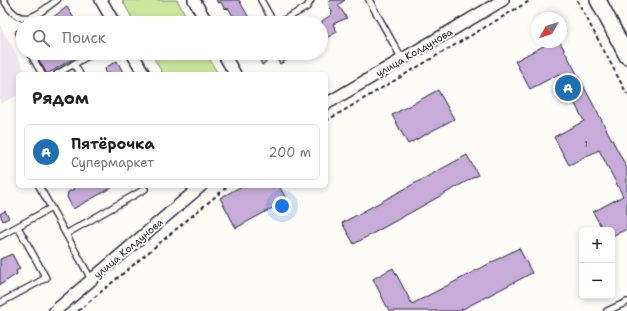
<!DOCTYPE html>
<html lang="ru">
<meta charset="utf-8">
<style>
:root{--surface:#fff;--page:#f2f2f2;--text:#222;--muted:#767676;--line:#e0e0e0;--accent:#1f6fb2}
body{margin:0;font-family:"Shantell Sans",sans-serif;background:var(--page);color:var(--text)}
.controls{position:absolute;right:12px;bottom:12px;display:grid;overflow:hidden;border-radius:6px;box-shadow:0 2px 6px #0003}
.controls button{width:36px;height:36px;display:grid;place-items:center;padding:0;border:0;border-bottom:1px solid var(--line);background:var(--surface);color:var(--text);font:20px sans-serif}
.compass{position:absolute;left:531px;top:12px;width:36px;height:36px;border-radius:50%;background:var(--surface);box-shadow:0 2px 6px #0003;rotate:231deg}
.you{position:absolute;left:282px;top:206px;width:14px;height:14px;margin:-10px;border:3px solid #fff;border-radius:50%;background:#1a73e8;box-shadow:0 0 0 6px #1a73e833}
.badge{display:grid;place-items:center;width:26px;height:26px;border-radius:50%;background:var(--accent);color:#fff;font-size:13px;font-weight:700}
.pin{position:absolute;translate:-50% -50%;border:2px solid #fff;box-shadow:0 1px 4px #0006}
.list{margin:0;padding:0;list-style:none}
h2{display:flex;justify-content:space-between;align-items:center;height:52px;margin:0;padding:0 16px;font-size:17px}
h2 small{font-size:13px;font-weight:400;color:var(--muted)}
.list li{display:grid;grid-template-columns:26px 1fr auto;gap:12px;align-items:center;box-sizing:border-box;height:56px;margin:0 8px 8px;padding:0 8px;border:1px solid var(--line);border-radius:6px}
.list b{display:block;font-size:15px;white-space:nowrap}
.list p{margin:0;font-size:13px;white-space:nowrap;color:var(--muted)}
.list em{font-size:13px;font-style:normal;color:var(--muted)}
.icon{flex:none;width:22px;height:22px;fill:none;stroke:currentColor;stroke-width:2;stroke-linecap:round;stroke-linejoin:round}
.map{position:relative;flex:none;width:627px;height:311px;overflow:hidden}
.search{position:absolute;background:var(--surface);box-shadow:0 2px 6px #0003;left:16px;top:16px;width:312px;height:44px;display:flex;align-items:center;gap:10px;box-sizing:border-box;padding:0 14px;border-radius:22px;color:var(--muted);font-size:15px}
.panel{position:absolute;background:var(--surface);box-shadow:0 2px 6px #0003;left:16px;top:72px;width:312px;height:116px;border-radius:6px}
.map>svg:first-child{display:block}
.built{fill:#ede4ee}
.green{fill:#cce69d;stroke:#77846c}
.building{fill:#c7acd9;stroke:#22223b}
.lines{fill:none;stroke-linecap:round;stroke-linejoin:round}
.lane-casing{stroke:#22223b;stroke-width:8}
.street-casing{stroke:#22223b;stroke-width:14}
.secondary-casing{stroke:#22223b;stroke-width:18}
.path{stroke:#22223b;stroke-width:2;stroke-dasharray:4 3;stroke-linecap:butt}
.lane{stroke:#fdfcf7;stroke-width:5.5}
.street{stroke:#fdfcf7;stroke-width:11}
.secondary{stroke:#fdfcf7;stroke-width:15}
.labels{text-anchor:middle;stroke-width:4;stroke-linejoin:round;paint-order:stroke}
.number-label{font-size:8px;fill:#4b4462}
.street-label{font-size:10px;fill:#22223b;stroke:#fdfcf7}
</style>
<div class="map">
<svg width="627" height="311" viewBox="0 0 627 311">
<rect width="100%" height="100%" fill="#fdfcf7"/>
<filter id="ink" filterUnits="userSpaceOnUse"><feTurbulence type="fractalNoise" baseFrequency=".025" numOctaves="2"/><feDisplacementMap in="SourceGraphic" scale="8" xChannelSelector="R" yChannelSelector="G"/><feConvolveMatrix kernelMatrix="1 2 1 2 8 2 1 2 1" color-interpolation-filters="sRGB"/></filter>
<g filter="url(#ink)">
<polygon class="built" points="0,25 27,74 18,74 18,95 0,104"/>
<g class="green">
<polygon points="122,0 177,0 190,23 135,23"/>
<polygon points="151,53 206,53 218,74 163,74"/>
</g>
<g class="building">
<polygon points="216,0 239,0 252,23 232,23 233,16 229,9 224,8 221,2 218,3"/>
<polygon points="330,0 345,0 338,5 347,18 333,24 337,32 321,41 322,21 331,15 332,12 329,5"/>
<polygon points="67,7 77,23 45,23"/>
<polygon points="551,42 560,42 627,168 627,229 612,236 612,230 603,230 593,212 623,196 599,150 569,165 554,137 584,121 559,74 530,89 515,61"/>
<polygon points="35,53 83,53 47,74"/>
<polygon points="257,53 299,53 280,64 275,56 262,65"/>
<polygon points="117,61 124,74 106,74 105,68"/>
<polygon points="438,90 454,119 408,144 392,115"/>
<polygon points="467,155 478,175 354,244 342,223"/>
<polygon points="73,186 115,186 73,209 67,197 68,192 74,189"/>
<polygon points="242,186 279,186 287,200 236,228 220,198"/>
<polygon points="5,211 9,218 3,221 0,214"/>
<polygon points="519,248 532,273 459,311 389,311 373,279 393,268 412,304"/>
<polygon points="12,254 20,269 16,271 17,274 0,285 0,259"/>
</g>
<g class="lines">
<defs>
<g id="lane">
<path d="M4,0C20,30 36,16 57,0"/>
<polyline points="261,0 274,23"/>
<polyline points="369,0 402,59"/>
<polyline points="278,23 307,7 311,0"/>
<polyline points="19,33 23,40"/>
<polyline points="30,53 42,74"/>
<polyline points="74,64 93,53"/>
<polyline points="57,74 74,64 80,74"/>
<polyline points="39,186 91,279"/>
<polyline points="66,234 145,189"/>
<polyline points="0,236 51,208"/>
<polyline points="0,303 46,278 18,227"/>
<polyline points="607,311 627,302"/>
</g>
<g id="street">
<polyline points="101,0 114,23"/>
<polyline points="194,0 207,23"/>
<polyline points="132,53 144,74"/>
<polyline points="223,53 235,74"/>
<polyline points="326,104 503,0"/>
<polyline points="55,311 201,186"/>
</g>
<polyline id="secondary" points="598,0 627,56"/>
</defs>
<use href="#lane" class="lane-casing"/>
<use href="#street" class="street-casing"/>
<use href="#secondary" class="secondary-casing"/>
<g class="path">
<polyline points="577,0 627,94"/>
<polyline points="326,121 531,0"/>
<polyline points="78,311 228,186"/>
</g>
<use href="#lane" class="lane"/>
<use href="#street" class="street"/>
<use href="#secondary" class="secondary"/>
</g>
</g>
<g class="labels">
<g class="number-label">
<text x="586" y="147">1</text>
</g>
<g class="street-label">
<text transform="translate(414 52) rotate(-30)" y="4">улица Колдунова</text>
<text transform="translate(128 248) rotate(-40)" y="4">улица Колдунова</text>
</g>
</g>
</svg>
<div class="controls">
<button>+</button>
<button>−</button>
</div>
<svg class="compass" viewBox="-18 -18 36 36"><path d="M0-13l5 13h-10z" fill="#e53935"/><path d="M0 13l5-13h-10z" fill="#767676"/></svg>
<div class="you"></div>
<div class="pin badge" style="left:568px;top:88px">A</div>
<div class="search"><svg class="icon" aria-label="search" viewBox="0 0 24 24"><circle cx="10" cy="10" r="6"/><path d="M15 15l6 6"/></svg>Поиск</div>
<section class="panel">
<h2>Рядом<small></small></h2>
<ul class="list">
<li><span class="badge">A</span><div><b>Пятёрочка</b><p>Супермаркет</p></div><em>200 m</em></li>
</ul>
</section>
</div>
